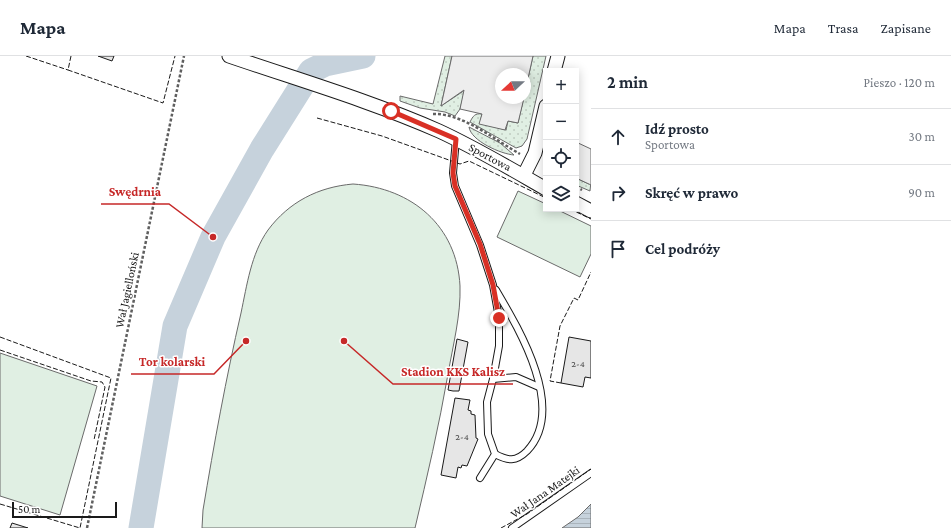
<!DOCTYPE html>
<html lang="pl">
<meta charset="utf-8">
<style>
:root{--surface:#fff;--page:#f6f6f7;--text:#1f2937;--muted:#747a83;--line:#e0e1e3}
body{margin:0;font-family:"Crimson Pro",serif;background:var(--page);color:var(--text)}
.controls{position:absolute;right:12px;top:12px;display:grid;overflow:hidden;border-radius:0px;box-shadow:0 2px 10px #0003}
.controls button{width:36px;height:36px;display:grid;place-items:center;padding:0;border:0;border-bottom:1px solid var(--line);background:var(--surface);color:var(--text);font:20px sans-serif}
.compass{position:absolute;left:495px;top:12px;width:36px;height:36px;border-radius:50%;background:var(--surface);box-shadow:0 2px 10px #0003;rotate:248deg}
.scale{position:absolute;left:12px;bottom:10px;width:105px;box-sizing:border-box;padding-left:4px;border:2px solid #1a1a1a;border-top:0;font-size:11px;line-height:14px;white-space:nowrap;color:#1a1a1a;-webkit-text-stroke:3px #fff;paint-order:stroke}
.stop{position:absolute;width:12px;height:12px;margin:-9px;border:3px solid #d93025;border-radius:50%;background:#fff}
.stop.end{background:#d93025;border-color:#fff;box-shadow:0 1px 4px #0008}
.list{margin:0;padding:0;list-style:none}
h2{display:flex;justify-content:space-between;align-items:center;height:52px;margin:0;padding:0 16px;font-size:17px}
h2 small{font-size:13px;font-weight:400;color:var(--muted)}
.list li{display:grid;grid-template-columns:26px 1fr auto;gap:12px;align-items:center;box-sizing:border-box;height:56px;padding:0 16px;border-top:1px solid var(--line)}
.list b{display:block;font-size:15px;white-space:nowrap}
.list p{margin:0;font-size:13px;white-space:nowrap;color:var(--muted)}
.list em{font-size:13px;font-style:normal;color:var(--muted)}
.icon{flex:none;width:22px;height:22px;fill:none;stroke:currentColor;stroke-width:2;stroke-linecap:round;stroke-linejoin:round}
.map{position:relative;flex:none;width:591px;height:472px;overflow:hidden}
header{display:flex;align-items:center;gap:24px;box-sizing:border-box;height:56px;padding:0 20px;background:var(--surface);border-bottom:1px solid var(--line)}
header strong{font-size:19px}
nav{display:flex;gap:22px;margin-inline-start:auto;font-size:14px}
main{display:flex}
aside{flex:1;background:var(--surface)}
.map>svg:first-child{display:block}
.grass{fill:url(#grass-dots);stroke:#6a6a6a}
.pitch{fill:#e0efe3;stroke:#6a6a6a}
.parking{fill:#ededed;stroke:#6a6a6a}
.water{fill:url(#water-rules);stroke:#6a6a6a}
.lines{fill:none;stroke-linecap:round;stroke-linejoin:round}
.river{stroke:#c6d2dc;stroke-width:25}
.building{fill:#e6e6e6;stroke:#1a1a1a}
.service-casing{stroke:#1a1a1a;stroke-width:8}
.minor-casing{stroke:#1a1a1a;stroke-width:15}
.path{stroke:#5f5f5f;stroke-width:2.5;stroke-dasharray:3 2;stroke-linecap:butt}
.service{stroke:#fff;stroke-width:6}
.minor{stroke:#fff;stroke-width:13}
.fence{stroke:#1a1a1a;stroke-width:1;stroke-dasharray:5 2;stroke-linecap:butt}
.route{stroke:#d93025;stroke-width:5}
.labels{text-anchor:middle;stroke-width:3;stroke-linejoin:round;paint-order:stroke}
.number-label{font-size:10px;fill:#4d4d4d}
.street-label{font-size:12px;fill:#1a1a1a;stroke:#fff}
.leader{fill:none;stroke:#c62828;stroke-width:1.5}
.callout-dot{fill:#c62828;stroke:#fff;stroke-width:1.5}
.callout-label{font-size:13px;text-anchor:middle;font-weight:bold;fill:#c62828;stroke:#fff;stroke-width:3;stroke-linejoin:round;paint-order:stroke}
</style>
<header>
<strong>Mapa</strong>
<nav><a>Mapa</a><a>Trasa</a><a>Zapisane</a></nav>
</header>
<main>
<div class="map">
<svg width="591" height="472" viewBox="0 0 591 472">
<defs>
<pattern id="grass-dots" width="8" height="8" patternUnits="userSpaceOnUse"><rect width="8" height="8" fill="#e0efe3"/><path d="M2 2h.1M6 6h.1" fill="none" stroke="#c0ccc2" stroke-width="1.8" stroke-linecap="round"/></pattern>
<pattern id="water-rules" width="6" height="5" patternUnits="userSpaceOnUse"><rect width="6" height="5" fill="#c6d2dc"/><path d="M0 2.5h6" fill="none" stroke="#aab4bc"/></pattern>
</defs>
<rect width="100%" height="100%" fill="#fff"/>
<g class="grass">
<polygon points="445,0 452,0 441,50 465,34 460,53 455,60 445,56 420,52 400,45 400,40 433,48"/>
<path d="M533,0H546L527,83L522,90L516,92L470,66C473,60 475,57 482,58L480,67L506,74L508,65L518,67Z"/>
<path d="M469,71L500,87L514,99C501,98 471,85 469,71Z"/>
<polygon points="576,122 589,128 591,125 590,135 576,129"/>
</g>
<g class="pitch">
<path d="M353,128C412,132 457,170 460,230C461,259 453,289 448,318C439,370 427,421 415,472H202L203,454C214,388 226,322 241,257C247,229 251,198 268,174C289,146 318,131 353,128Z"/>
<polygon points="518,135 546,148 546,153 556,153 591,170 591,198 580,221 497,181"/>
<polygon points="0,297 97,330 60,459 0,440"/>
</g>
<g class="parking">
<polygon points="452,0 533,0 525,36 525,18 501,18 501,42 524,42 518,67 508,65 505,74 479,68 482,58 460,53 464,34 441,50"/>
<polygon points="576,86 591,93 591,129 576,122"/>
</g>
<polygon class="water" points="591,448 591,472 562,472 578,461"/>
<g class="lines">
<polyline class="river" points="141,472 175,270 213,181 262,93 311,15 325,8 363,0"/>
</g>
<g class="building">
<polygon points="98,0 114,0 112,5"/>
<polygon points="569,281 591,285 591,322 585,321 583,331 561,327"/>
<polygon points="457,283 468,286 459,335 453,335 448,334"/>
<polygon points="455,342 470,344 468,354 471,355 471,358 475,359 476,382 478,383 467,410 462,409 461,412 458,411 456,422 441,419"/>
<polygon points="12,467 28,472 10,472"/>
</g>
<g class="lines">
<defs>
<g id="service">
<polyline points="456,83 453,117 455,130 480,189 493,229 499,262 499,290 493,323 487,346 488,378 495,398 480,422"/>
<polyline points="493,323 516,321 539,331"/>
<path d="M495,398C508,405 516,406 527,395C567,353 519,273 496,234"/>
<polyline points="512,472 591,417"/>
</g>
<g id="minor">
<path d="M229,0C299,24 371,45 439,75C476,92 511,113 546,133"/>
<polyline points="554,15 558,0"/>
<polyline points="524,119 535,97 546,50"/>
<polyline points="576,147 591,155"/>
</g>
</defs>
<use href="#service" class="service-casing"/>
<use href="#minor" class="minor-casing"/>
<g class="path">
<path d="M433,58C463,57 495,84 520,98"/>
<polyline points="576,131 582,134"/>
<polyline points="87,472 184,0"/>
</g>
<use href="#service" class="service"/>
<use href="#minor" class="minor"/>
<g class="fence">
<polyline points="26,0 68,14"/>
<polyline points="71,0 68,14 163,47 175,0"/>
<polyline points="317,62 382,80 460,108 469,105 546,142"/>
<polyline points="570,153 591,163"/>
<polyline points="0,281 111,322 80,472"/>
<polyline points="0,294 91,325 102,326 105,331 94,384"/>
<polyline points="561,327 550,325 560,270 574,242 578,244 591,216"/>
<polyline points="0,448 80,472"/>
<polyline points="501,472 527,458 591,413"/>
</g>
</g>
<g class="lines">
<polyline class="route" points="391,55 456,83 453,117 455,130 480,188 493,229 499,262"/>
</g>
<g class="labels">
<g class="number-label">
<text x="578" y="311">2-4</text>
<text x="462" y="384">2-4</text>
</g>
<g class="street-label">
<text transform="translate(490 101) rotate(28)" y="4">Sportowa</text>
<text transform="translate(127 234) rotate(-78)" y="4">Wał Jagielloński</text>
<text transform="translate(545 436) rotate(-35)" y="4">Wał Jana Matejki</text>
</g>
</g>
<path class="leader" d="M213 181L169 148H101M246 285L214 318H131M344 285L393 328H513"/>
<g class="callout-dot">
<circle cx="213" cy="181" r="4"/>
<circle cx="246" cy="285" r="4"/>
<circle cx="344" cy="285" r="4"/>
</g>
<g class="callout-label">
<text x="135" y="140">Swędrnia</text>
<text x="172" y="310">Tor kolarski</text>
<text x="453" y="320">Stadion KKS Kalisz</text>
</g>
</svg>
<div class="controls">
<button>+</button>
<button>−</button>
<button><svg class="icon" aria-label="locate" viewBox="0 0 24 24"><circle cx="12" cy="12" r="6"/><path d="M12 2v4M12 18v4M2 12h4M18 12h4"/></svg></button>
<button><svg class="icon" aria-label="layers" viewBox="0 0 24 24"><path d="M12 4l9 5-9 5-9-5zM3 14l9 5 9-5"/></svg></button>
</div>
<svg class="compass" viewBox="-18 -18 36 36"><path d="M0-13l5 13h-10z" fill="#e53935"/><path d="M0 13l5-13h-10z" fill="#747a83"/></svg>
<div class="scale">50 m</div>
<div class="stop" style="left:391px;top:55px"></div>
<div class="stop end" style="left:499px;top:262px"></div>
</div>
<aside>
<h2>2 min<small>Pieszo · 120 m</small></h2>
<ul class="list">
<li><svg class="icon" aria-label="ahead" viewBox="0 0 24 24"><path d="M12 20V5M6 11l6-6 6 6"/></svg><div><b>Idź prosto</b><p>Sportowa</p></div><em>30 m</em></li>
<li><svg class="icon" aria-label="right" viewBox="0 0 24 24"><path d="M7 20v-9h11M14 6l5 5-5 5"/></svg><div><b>Skręć w prawo</b></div><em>90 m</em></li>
<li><svg class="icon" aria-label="arrive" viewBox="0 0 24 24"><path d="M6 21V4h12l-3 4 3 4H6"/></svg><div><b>Cel podróży</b></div></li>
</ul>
</aside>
</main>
